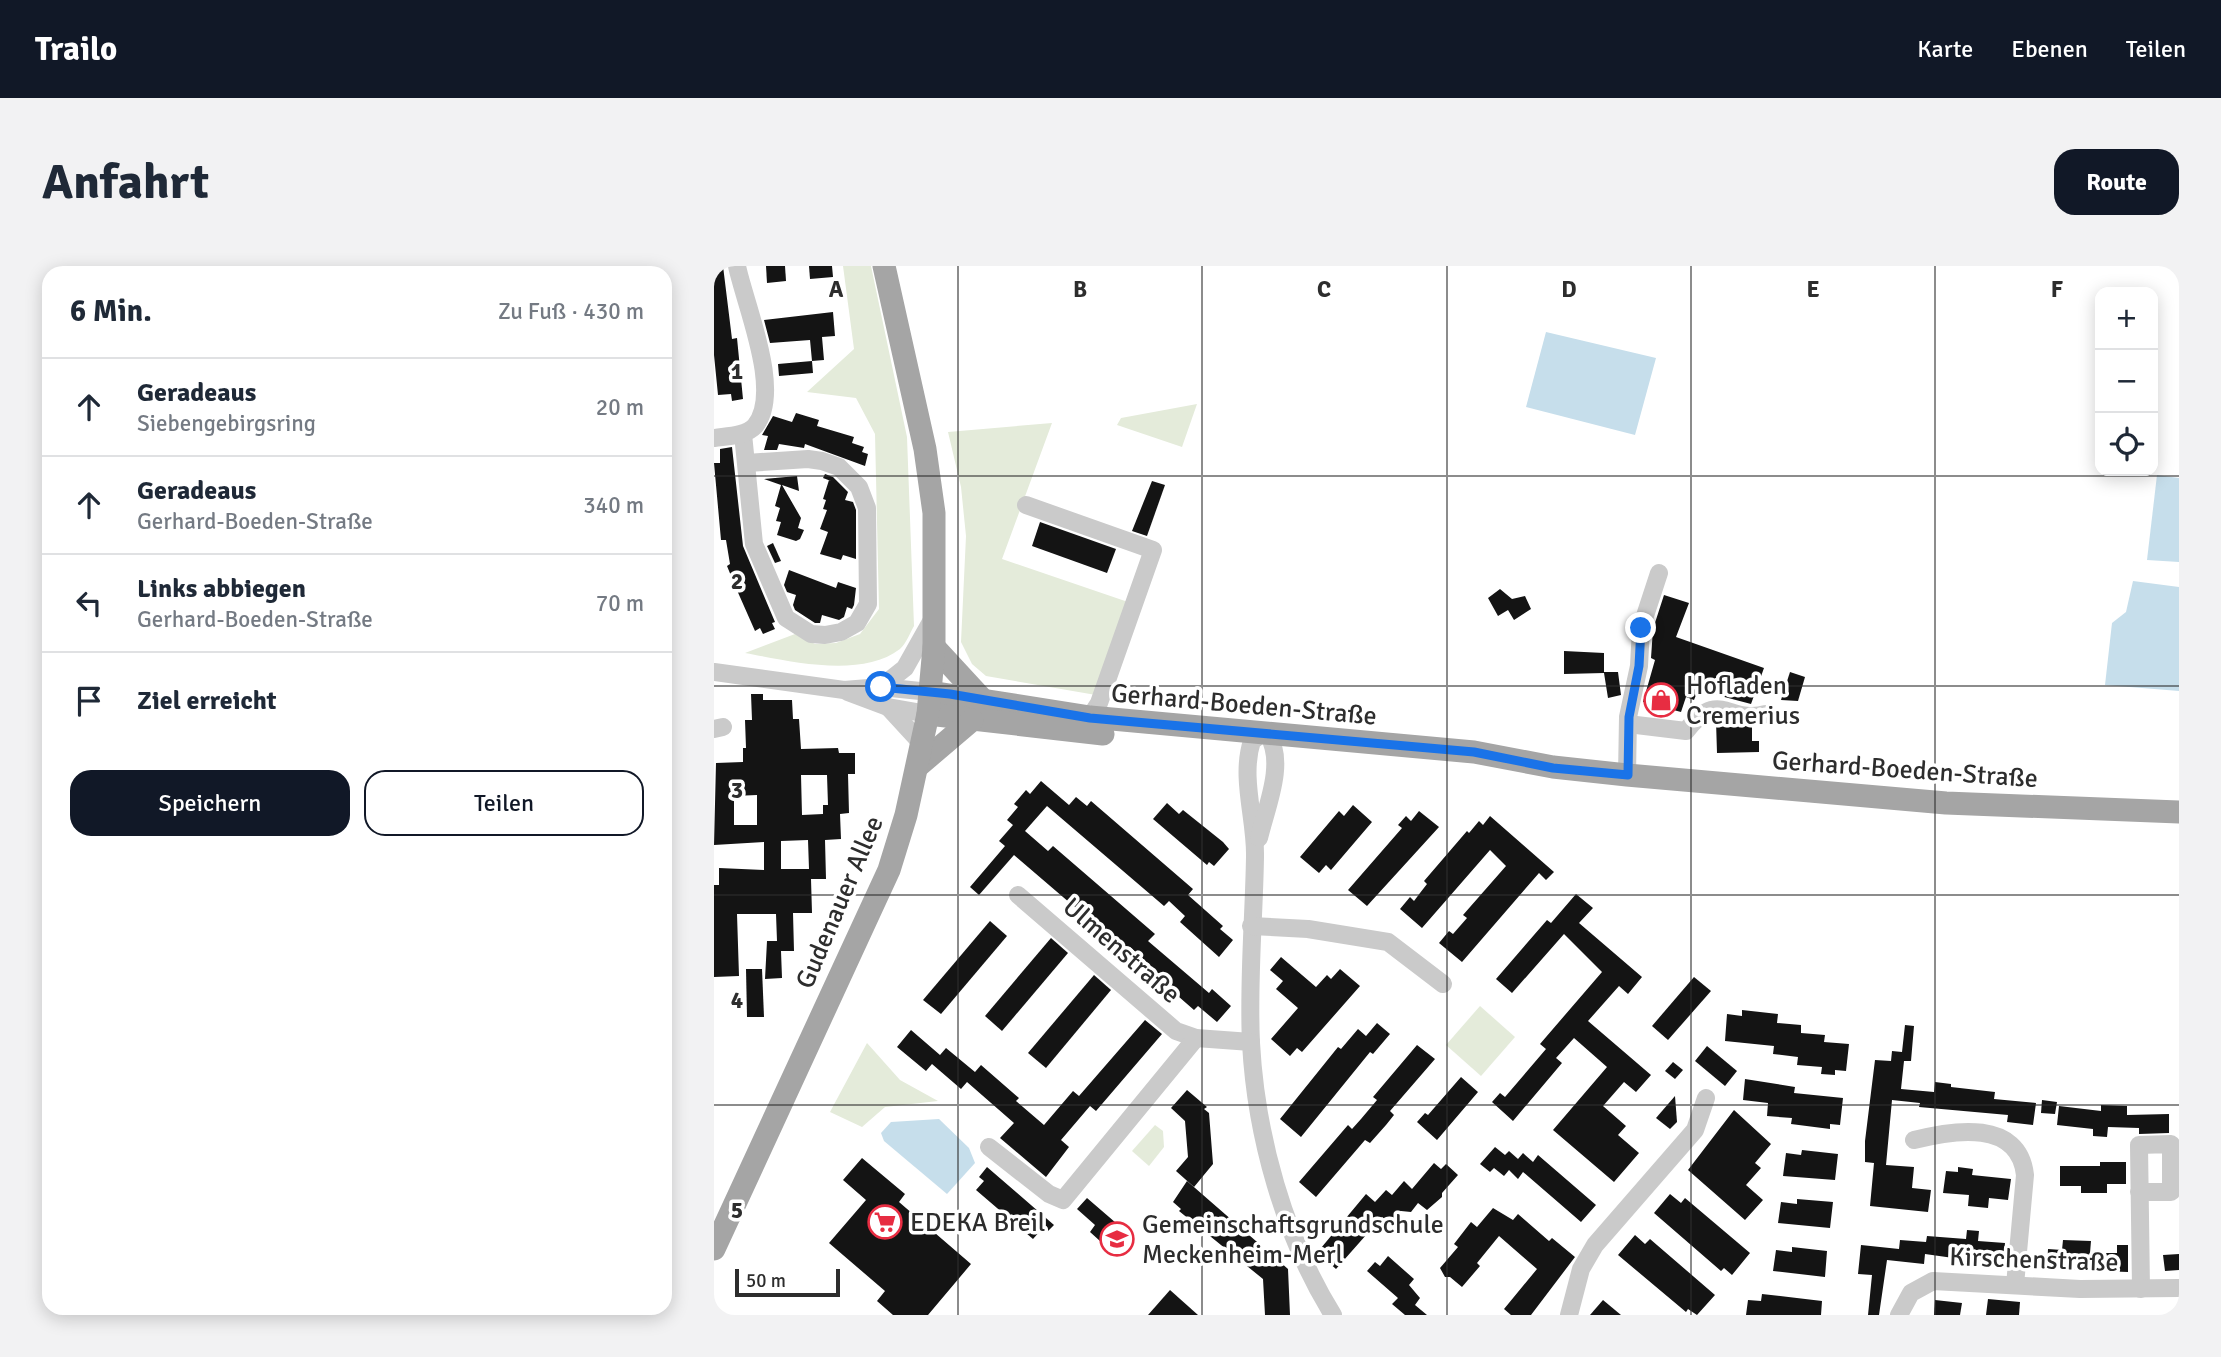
<!DOCTYPE html>
<html lang="de">
<meta charset="utf-8">
<style>
:root{--surface:#fff;--page:#f2f2f3;--text:#1f2937;--muted:#747a83;--line:#e0e1e3;--accent:#111827}
body{margin:0;font-family:Signika,sans-serif;background:var(--page);color:var(--text)}
.controls{position:absolute;right:21px;top:21px;display:grid;overflow:hidden;border-radius:14px;box-shadow:0 4px 18px #0003}
.controls button{width:63px;height:63px;display:grid;place-items:center;padding:0;border:0;border-bottom:2px solid var(--line);background:var(--surface);color:var(--text);font:35px sans-serif}
.scale{position:absolute;left:21px;bottom:18px;width:105px;box-sizing:border-box;padding-left:7px;border:4px solid #2d2d2d;border-top:0;font-size:19px;line-height:24px;white-space:nowrap;color:#2d2d2d;-webkit-text-stroke:5px #fff;paint-order:stroke}
.stop{position:absolute;width:21px;height:21px;margin:-16px;border:5px solid #1a73e8;border-radius:50%;background:#fff}
.stop.end{background:#1a73e8;border-color:#fff;box-shadow:0 2px 7px #0008}
.list{margin:0;padding:0;list-style:none}
h2{display:flex;justify-content:space-between;align-items:center;height:91px;margin:0;padding:0 28px;font-size:30px}
h2 small{font-size:23px;font-weight:400;color:var(--muted)}
.list li{display:grid;grid-template-columns:46px 1fr auto;gap:21px;align-items:center;box-sizing:border-box;height:98px;padding:0 28px;border-top:2px solid var(--line)}
.list b{display:block;font-size:26px;white-space:nowrap}
.list p{margin:0;font-size:23px;white-space:nowrap;color:var(--muted)}
.list em{font-size:23px;font-style:normal;color:var(--muted)}
.actions{display:flex;gap:14px;padding:21px 28px}
.actions a{flex:1;padding:16px 0;border:2px solid var(--accent);border-radius:21px;text-align:center;font-size:24px;color:var(--accent)}
.actions .main{background:var(--accent);color:#fff}
.icon{flex:none;width:38px;height:38px;fill:none;stroke:currentColor;stroke-width:2;stroke-linecap:round;stroke-linejoin:round}
.map{position:relative;flex:none;width:1465px;height:1049px;overflow:hidden;border-radius:21px}
header{display:flex;align-items:center;gap:42px;box-sizing:border-box;height:98px;padding:0 35px;background:var(--accent);color:#fff}
header strong{font-size:33px}
nav{display:flex;gap:38px;margin-inline-start:auto;font-size:24px}
.intro{display:flex;align-items:center;justify-content:space-between;box-sizing:border-box;height:168px;padding:0 42px}
h1{margin:0;font-size:49px}
.button{padding:18px 32px;border-radius:21px;background:var(--accent);color:#fff;font-size:24px;font-weight:700}
main{display:flex;gap:42px;padding:0 42px}
aside{flex:1;background:var(--surface);border-radius:21px;box-shadow:0 4px 18px #0003}
.map>svg:first-child{display:block}
.green{fill:#e4ebda}
.water{fill:#c6deeb}
.building{fill:#141414;fill-rule:evenodd}
.lines{fill:none;stroke-linecap:round;stroke-linejoin:round}
.minor{stroke:#cacaca;stroke-width:18}
.major{stroke:#a5a5a5;stroke-width:23}
.route{stroke:#1a73e8;stroke-width:9}
.grid{fill:none;stroke:#2d2d2d;stroke-width:2;stroke-opacity:0.55}
.labels{text-anchor:middle;stroke-width:7;stroke-linejoin:round;paint-order:stroke}
.poi-label{font-size:26px;fill:#2d2d2d;stroke:#fff;text-anchor:start}
.street-label{font-size:26px;fill:#2d2d2d;stroke:#fff}
.grid-label{font-size:23px;text-anchor:middle;font-weight:bold;fill:#2d2d2d;stroke:#fff;stroke-width:7;stroke-linejoin:round;paint-order:stroke}
</style>
<header>
<strong>Trailo</strong>
<nav><a>Karte</a><a>Ebenen</a><a>Teilen</a></nav>
</header>
<div class="intro"><h1>Anfahrt</h1><a class="button">Route</a></div>
<main>
<aside>
<h2>6 Min.<small>Zu Fuß · 430 m</small></h2>
<ul class="list">
<li><svg class="icon" aria-label="ahead" viewBox="0 0 24 24"><path d="M12 20V5M6 11l6-6 6 6"/></svg><div><b>Geradeaus</b><p>Siebengebirgsring</p></div><em>20 m</em></li>
<li><svg class="icon" aria-label="ahead" viewBox="0 0 24 24"><path d="M12 20V5M6 11l6-6 6 6"/></svg><div><b>Geradeaus</b><p>Gerhard-Boeden-Straße</p></div><em>340 m</em></li>
<li><svg class="icon" aria-label="left" viewBox="0 0 24 24"><path d="M17 20v-9H6M10 6l-5 5 5 5"/></svg><div><b>Links abbiegen</b><p>Gerhard-Boeden-Straße</p></div><em>70 m</em></li>
<li><svg class="icon" aria-label="arrive" viewBox="0 0 24 24"><path d="M6 21V4h12l-3 4 3 4H6"/></svg><div><b>Ziel erreicht</b></div></li>
</ul>
<div class="actions"><a class="main">Speichern</a><a>Teilen</a></div>
</aside>
<div class="map">
<svg width="1465" height="1049" viewBox="0 0 1465 1049">
<rect width="100%" height="100%" fill="#fff"/>
<g class="green">
<path d="M129,0H157L193,171L200,360C196,367 192,378 186,383C147,413 75,395 31,387L81,368L101,378L122,377L146,368L165,343L161,168L142,132L93,126L140,83Z"/>
<polygon points="483,138 468,181 403,159 407,152"/>
<polygon points="338,157 288,293 414,336 382,429 272,410 258,398 247,376 252,270 247,221 234,166"/>
<polygon points="766,740 801,771 767,810 732,779"/>
<polygon points="153,777 186,814 224,835 171,841 148,861 116,846"/>
<polygon points="441,859 449,865 450,881 435,900 418,885"/>
</g>
<g class="water">
<polygon points="832,66 942,92 921,169 812,141"/>
<polygon points="1443,209 1465,212 1465,296 1433,294"/>
<polygon points="1419,315 1465,321 1465,425 1391,419 1398,357 1412,346"/>
<polygon points="225,853 255,882 261,897 233,928 170,875 167,867 177,856"/>
</g>
<g class="building">
<polygon points="0,0 9,0 18,73 23,72 29,133 18,135 17,128 4,129 0,89"/>
<polygon points="52,0 71,0 72,15 53,17"/>
<polygon points="95,0 118,0 119,11 96,13"/>
<polygon points="119,46 121,70 108,71 110,94 98,95 99,107 65,110 64,98 98,95 96,74 56,77 50,54"/>
<polygon points="82,147 105,154 103,160 140,171 138,177 150,181 148,186 154,188 151,200 91,178 90,182 65,178 63,184 50,184 54,170 48,169 59,150 78,156"/>
<polygon points="18,181 29,280 61,356 58,357 61,363 49,368 46,362 41,365 22,322 13,300 16,298 12,274 7,274 0,197 6,197 6,183"/>
<polygon points="111,208 119,211 134,226 131,234 139,236 142,244 142,293 129,289 127,294 106,288 114,266 106,263 113,244 109,243 112,234 109,233 115,214 117,215 109,212"/>
<polygon points="83,210 85,225 68,219 87,252 84,262 90,264 86,273 82,275 63,269 67,256 62,255 66,242 61,240 67,219 50,213"/>
<polygon points="438,215 451,219 433,270 418,265"/>
<polygon points="326,256 402,283 393,307 318,280"/>
<polygon points="59,277 67,295 61,297 53,280"/>
<polygon points="75,304 122,322 124,316 142,322 140,339 138,343 133,341 130,351 125,354 108,349 106,357 101,357 81,344 79,339 82,329 73,326 70,319"/>
<polygon points="786,323 798,333 811,330 817,343 800,354 794,344 784,350 774,332"/>
<polygon points="950,329 975,337 962,371 1050,402 1037,438 984,424 980,434 972,431 967,446 929,436 941,394 937,392 939,363"/>
<polygon points="850,385 890,387 890,406 904,406 907,429 894,432 890,407 850,408"/>
<polygon points="1076,406 1091,411 1084,435 1067,434"/>
<path d="M37,428H49V434H78L79,453H85L87,483L124,482L125,487H141V508H134L135,547L126,548L127,573L111,574L112,613H97L98,647H79L80,685H67L68,712L51,713L53,675H63L62,648H23L25,710L0,711V619H5V602L50,604V576L0,579L2,497L29,496V482H32L31,454H38ZM87,509H113L114,539H109V548L88,549ZM43,529V559H20V530ZM94,574L95,603H67V575Z"/>
<polygon points="1002,455 1038,461 1038,475 1045,475 1045,486 1003,487"/>
<polygon points="327,515 355,539 362,531 373,540 377,535 479,623 474,629 509,660 506,663 519,674 505,691 466,656 471,650 455,635 450,640 333,540 311,565 334,585 339,580 441,668 434,675 495,727 498,723 517,740 503,756 484,740 480,744 433,703 436,699 416,681 412,685 300,589 265,629 256,621 291,580 285,575 299,559 293,554 304,541 300,538 312,524 316,528"/>
<polygon points="453,537 465,548 469,544 509,576 515,583 500,600 495,596 493,599 439,553"/>
<polygon points="639,539 658,556 617,604 612,599 605,607 586,591 625,545 630,550"/>
<polygon points="705,545 725,561 653,640 634,624 688,562 684,559 692,550 697,555"/>
<polygon points="776,550 840,606 832,614 825,607 748,696 725,677 735,665 739,668 753,652 749,649 792,600 776,584 708,662 686,643 696,631 700,635 706,627 713,618 710,615 753,565 755,567 765,555 769,559"/>
<polygon points="862,628 879,642 865,657 928,711 914,728 905,720 874,755 937,809 922,826 910,816 889,840 912,860 904,869 925,887 900,916 839,864 893,801 860,772 842,792 848,797 799,855 778,836 786,827 791,831 832,783 826,778 888,706 850,668 798,727 782,713 833,654 837,657"/>
<polygon points="276,655 293,670 227,748 209,734"/>
<polygon points="337,672 354,687 288,765 271,750"/>
<polygon points="567,691 602,721 613,709 617,713 626,703 646,720 588,786 583,782 576,790 557,773 584,742 562,723 569,715 556,704"/>
<polygon points="32,703 48,703 50,751 33,751"/>
<polygon points="380,709 397,724 332,802 314,787"/>
<polygon points="980,711 997,725 954,774 938,760"/>
<polygon points="1028,744 1064,748 1063,757 1087,759 1087,767 1111,769 1110,776 1135,778 1132,805 1121,804 1121,809 1107,808 1108,801 1083,799 1084,791 1059,788 1060,780 1011,775 1013,748 1028,750"/>
<polygon points="431,754 448,768 382,845 376,840 347,874 355,881 332,911 286,872 300,857 253,816 247,823 218,798 212,805 183,781 197,764 226,789 232,782 261,806 267,799 305,832 302,835 330,859 359,825 365,830"/>
<polygon points="663,757 676,768 659,788 656,786 587,871 566,853 624,781 627,783 644,763 652,770"/>
<polygon points="1191,759 1200,760 1197,795 1190,795 1187,823 1220,826 1221,816 1237,818 1237,821 1281,826 1280,833 1322,837 1319,859 1293,856 1294,849 1205,841 1206,837 1178,834 1172,899 1200,901 1198,922 1217,924 1214,946 1156,940 1160,897 1151,896 1151,875 1161,794 1177,795 1178,785 1188,786"/>
<polygon points="703,779 721,793 676,845 680,849 672,859 656,877 651,874 602,931 585,916 634,859 638,863 647,853 663,834 659,831"/>
<polygon points="993,780 1023,805 1011,820 981,795"/>
<polygon points="959,796 969,804 961,813 951,805"/>
<polygon points="747,811 764,826 723,874 703,856 711,847 714,849"/>
<polygon points="1031,813 1081,821 1080,827 1129,832 1126,859 1116,858 1116,863 1077,858 1078,852 1053,850 1054,837 1029,834"/>
<polygon points="473,824 493,841 490,843 495,847 499,898 480,921 462,905 474,891 471,855 457,842"/>
<polygon points="961,830 963,856 956,863 942,852"/>
<polygon points="1328,834 1343,836 1341,848 1327,847"/>
<polygon points="1387,839 1413,840 1413,849 1455,848 1455,867 1425,868 1425,862 1394,861 1393,871 1379,870 1379,863 1343,859 1345,840 1387,845"/>
<polygon points="1020,844 1057,878 1041,897 1047,902 1032,919 1049,934 1031,954 974,904"/>
<polygon points="781,881 791,889 795,885 804,893 809,887 819,896 824,889 882,939 867,956 809,906 804,913 795,904 790,910 780,902 776,906 766,898"/>
<polygon points="1088,884 1124,888 1121,914 1069,910 1072,887 1087,889"/>
<polygon points="148,892 191,928 185,936 257,998 214,1049 179,1049 163,1035 171,1025 115,977 152,934 129,914"/>
<polygon points="1386,896 1412,896 1412,918 1393,918 1393,927 1367,927 1367,920 1346,920 1346,900 1386,900"/>
<polygon points="720,897 727,903 732,898 744,909 728,927 728,931 713,944 704,937 697,946 687,945 676,958 668,951 622,1003 613,995 616,990 607,982 652,928 661,936 672,924 678,929 690,915 698,923"/>
<polygon points="273,901 340,959 331,968 327,964 319,973 262,924 270,915 265,911"/>
<polygon points="1244,901 1259,903 1258,909 1297,913 1294,934 1275,932 1274,942 1254,940 1255,929 1229,927 1232,905 1244,906"/>
<polygon points="473,915 574,1003 576,1049 551,1049 549,1013 465,945 467,943 459,936"/>
<polygon points="956,928 967,937 971,932 1036,987 1018,1009 1010,1002 1007,1005 940,947"/>
<polygon points="373,932 402,957 386,975 376,966 381,959 363,943"/>
<polygon points="1083,933 1119,936 1116,962 1064,957 1067,936 1083,938"/>
<polygon points="779,942 799,954 804,948 835,975 838,972 861,991 817,1049 797,1049 790,1043 823,1003 785,970 763,997 766,1000 748,1021 736,1011 731,1011 726,1002 744,981 740,978 757,956 763,961"/>
<polygon points="1253,964 1265,965 1264,975 1291,977 1289,999 1211,988 1210,998 1173,994 1165,1049 1154,1049 1158,1009 1144,1008 1147,979 1185,983 1186,974 1212,976 1213,970 1252,973"/>
<polygon points="921,969 931,978 936,973 1001,1029 983,1049 974,1043 972,1046 904,989"/>
<polygon points="1349,974 1377,975 1376,987 1403,987 1403,979 1414,979 1414,1006 1333,1003 1334,983 1348,984"/>
<polygon points="1078,981 1113,985 1111,1011 1059,1005 1062,984 1078,986"/>
<polygon points="1465,988 1465,1004 1451,1005 1449,989"/>
<polygon points="674,990 700,1013 695,1019 706,1032 701,1039 713,1049 691,1049 678,1038 684,1032 653,1005 661,996 666,1000"/>
<polygon points="456,1024 484,1049 434,1049"/>
<polygon points="1048,1028 1108,1035 1107,1049 1032,1049 1034,1034 1047,1035"/>
<polygon points="1274,1033 1306,1036 1305,1049 1272,1049"/>
<polygon points="889,1034 907,1049 876,1049"/>
<polygon points="1221,1034 1248,1037 1246,1049 1220,1049"/>
</g>
<g class="lines">
<g class="minor">
<polyline points="29,168 40,278 72,352 97,368 111,369 127,366 143,357 154,338 153,242 145,221 125,201 108,195 94,193 33,197"/>
<path d="M0,172C13,170 32,170 41,160C69,126 31,39 23,0"/>
<polyline points="312,239 439,284 385,437 376,451"/>
<polyline points="0,406 130,424 167,421 216,426"/>
<polyline points="167,421 191,402 218,354"/>
<polyline points="134,426 174,441 214,448"/>
<polyline points="174,441 208,478"/>
<path d="M914,458L972,465C1006,421 1014,459 1052,448"/>
<polyline points="0,463 9,461"/>
<path d="M546,469L538,475C526,511 542,554 541,591C540,653 534,715 537,777C542,870 570,970 619,1049"/>
<polyline points="913,509 914,451 925,400 927,362 945,307"/>
<path d="M545,572C552,542 572,497 554,469"/>
<polyline points="304,629 462,765 482,772 537,776"/>
<polyline points="537,660 594,663 674,676 729,718"/>
<path d="M1200,874C1239,864 1305,853 1311,909L1301,1019"/>
<polyline points="275,881 335,928 349,934 482,772"/>
<polyline points="1425,926 1457,926 1457,878 1425,879 1427,1023"/>
<polyline points="855,1049 867,1003 881,979 981,864 992,832"/>
<polyline points="1185,1049 1197,1027 1219,1015 1366,1023 1465,1022"/>
</g>
<g class="major">
<polyline points="220,381 268,433"/>
<polyline points="216,426 376,451 760,486 839,501 913,509 1232,537 1465,546"/>
<polyline points="214,448 389,468"/>
<polyline points="204,500 258,454"/>
<polyline points="0,983 175,604 192,549 214,448 220,381 220,247 211,183 170,0"/>
</g>
</g>
<g class="lines">
<polyline class="route" points="167,421 236,428 376,452 760,486 839,502 914,509 915,451 925,400 927,362"/>
</g>
<path class="grid" d="M244,0V1049M488,0V1049M733,0V1049M977,0V1049M1221,0V1049M0,210H1465M0,420H1465M0,629H1465M0,839H1465"/>
<defs>
<symbol id="shop-ring" viewBox="-11 -11 22 22"><circle r="9.5" fill="#fff" stroke="#e72d42" stroke-width="1.5"/><path d="M-5-2.5h2.3a2.7 3.5 0 0 1 5.4 0H5L5.5 6h-11ZM-1.5-2.5h3a1.5 2.3 0 0 0-3 0Z" fill="#e72d42"/></symbol>
<symbol id="supermarket-ring" viewBox="-11 -11 22 22"><circle r="9.5" fill="#fff" stroke="#e72d42" stroke-width="1.5"/><path d="M-6-5.5h2.5l.6 2H6L4.5 2H-2.5L-4.4-4H-6ZM-1.5 3.2a1.3 1.3 0 1 0 .1 0ZM3 3.2a1.3 1.3 0 1 0 .1 0Z" fill="#e72d42"/></symbol>
<symbol id="school-ring" viewBox="-11 -11 22 22"><circle r="9.5" fill="#fff" stroke="#e72d42" stroke-width="1.5"/><path d="M0-5L7-2L0 1L-7-2ZM-4 1L0 2.5L4 1V4Q0 6-4 4Z" fill="#e72d42"/></symbol>
</defs>
<g fill-rule="evenodd">
<use href="#shop-ring" x="928" y="415" width="38" height="38"/>
<use href="#supermarket-ring" x="152" y="937" width="38" height="38"/>
<use href="#school-ring" x="384" y="954" width="38" height="38"/>
</g>
<g class="labels">
<g class="poi-label">
<text x="972" y="428">Hofladen<tspan x="972" dy="30">Cremerius</tspan></text>
<text x="196" y="965">EDEKA Breil</text>
<text x="428" y="967">Gemeinschaftsgrundschule<tspan x="428" dy="30">Meckenheim-Merl</tspan></text>
</g>
<g class="street-label">
<text transform="translate(530 438) rotate(5)" y="9">Gerhard-Boeden-Straße</text>
<text transform="translate(1191 503) rotate(4)" y="9">Gerhard-Boeden-Straße</text>
<text transform="translate(125 636) rotate(-67)" y="9">Gudenauer Allee</text>
<text transform="translate(408 684) rotate(41)" y="9">Ulmenstraße</text>
<text transform="translate(1320 993) rotate(2)" y="9">Kirschenstraße</text>
</g>
</g>
<g class="grid-label">
<text x="122" y="31">A</text>
<text x="366" y="31">B</text>
<text x="610" y="31">C</text>
<text x="855" y="31">D</text>
<text x="1099" y="31">E</text>
<text x="1343" y="31">F</text>
<text x="23" y="113">1</text>
<text x="23" y="323">2</text>
<text x="23" y="532">3</text>
<text x="23" y="742">4</text>
<text x="23" y="952">5</text>
</g>
</svg>
<div class="controls">
<button>+</button>
<button>−</button>
<button><svg class="icon" aria-label="locate" viewBox="0 0 24 24"><circle cx="12" cy="12" r="6"/><path d="M12 2v4M12 18v4M2 12h4M18 12h4"/></svg></button>
</div>
<div class="scale">50 m</div>
<div class="stop" style="left:167px;top:421px"></div>
<div class="stop end" style="left:927px;top:362px"></div>
</div>
</main>
